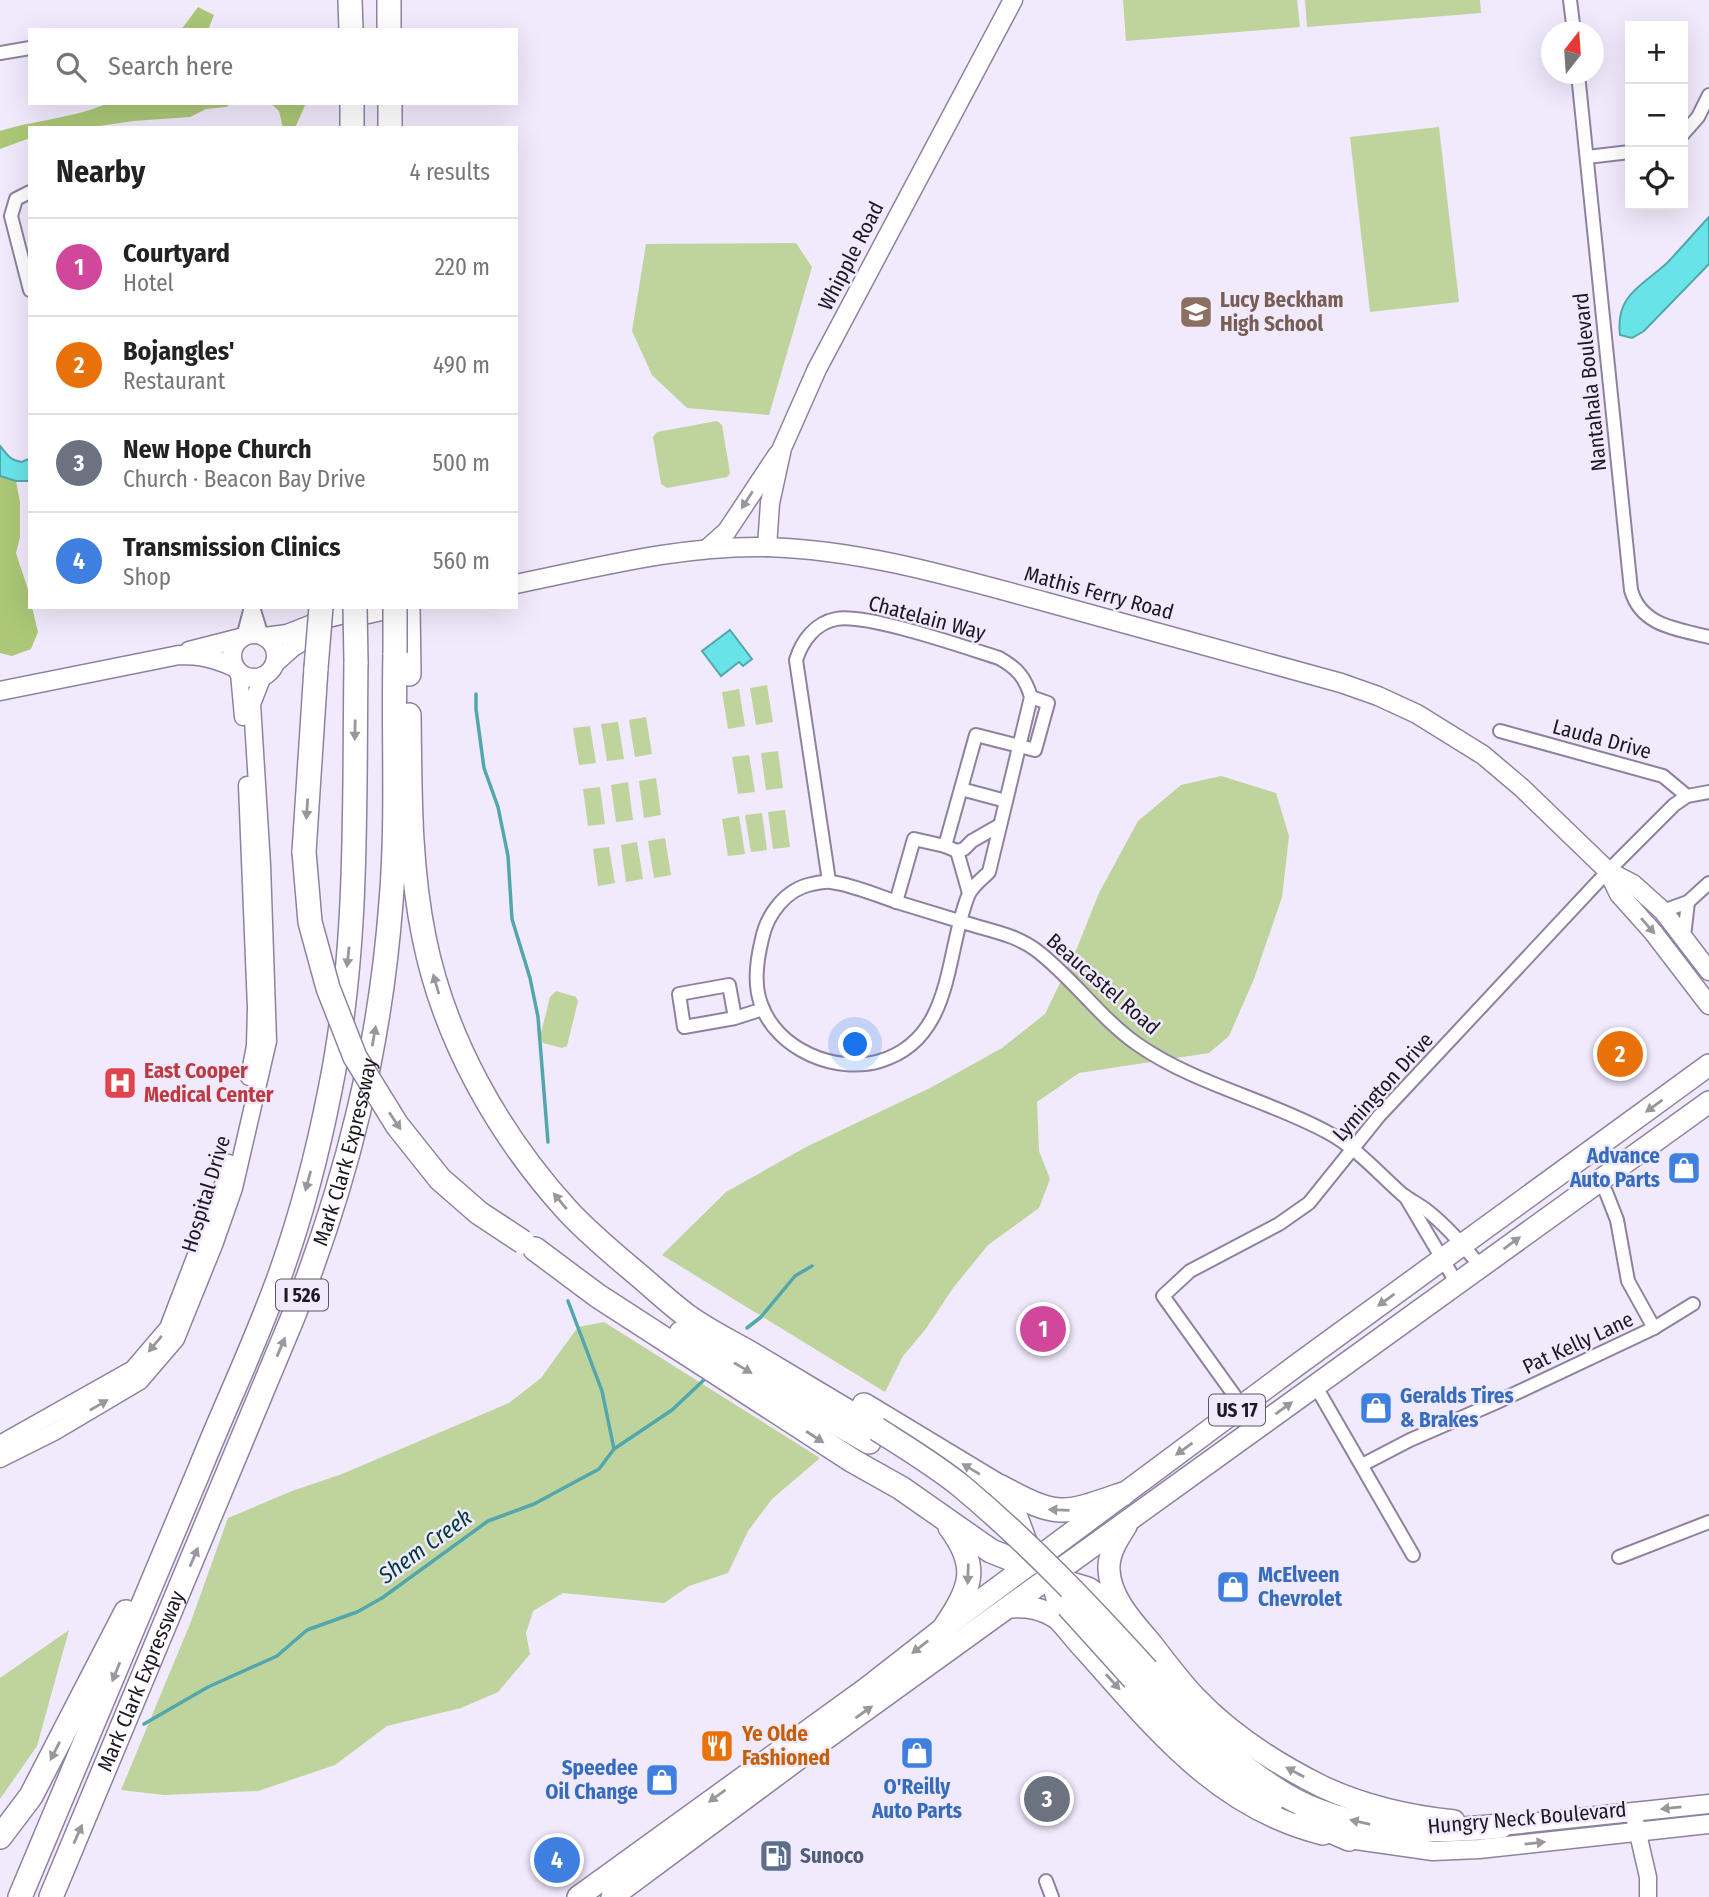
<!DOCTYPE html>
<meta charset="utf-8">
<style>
:root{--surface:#fff;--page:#f2f2f2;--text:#222;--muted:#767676;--line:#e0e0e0;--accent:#2563eb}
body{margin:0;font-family:"Fira Sans Condensed",sans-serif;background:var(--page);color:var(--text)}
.controls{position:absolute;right:21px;top:21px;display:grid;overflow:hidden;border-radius:0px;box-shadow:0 7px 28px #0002}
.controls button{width:63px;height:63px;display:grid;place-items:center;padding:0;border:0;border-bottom:2px solid var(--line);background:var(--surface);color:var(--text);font:35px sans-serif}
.compass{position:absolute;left:1541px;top:21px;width:63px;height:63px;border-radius:50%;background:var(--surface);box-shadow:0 7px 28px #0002;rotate:17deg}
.you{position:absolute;left:856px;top:1045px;width:24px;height:24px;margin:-18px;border:5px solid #fff;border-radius:50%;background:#1a73e8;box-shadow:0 0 0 10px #1a73e833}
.badge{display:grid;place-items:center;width:46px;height:46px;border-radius:50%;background:var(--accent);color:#fff;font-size:23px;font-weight:700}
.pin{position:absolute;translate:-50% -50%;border:4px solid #fff;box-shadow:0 2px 7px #0006}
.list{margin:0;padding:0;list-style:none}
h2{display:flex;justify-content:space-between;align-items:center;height:91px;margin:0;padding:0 28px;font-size:30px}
h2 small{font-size:23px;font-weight:400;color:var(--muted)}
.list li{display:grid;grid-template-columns:46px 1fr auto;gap:21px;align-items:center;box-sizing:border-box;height:98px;padding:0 28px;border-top:2px solid var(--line)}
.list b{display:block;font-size:26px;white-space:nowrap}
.list p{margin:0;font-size:23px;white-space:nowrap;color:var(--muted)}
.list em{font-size:23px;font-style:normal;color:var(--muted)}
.icon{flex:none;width:38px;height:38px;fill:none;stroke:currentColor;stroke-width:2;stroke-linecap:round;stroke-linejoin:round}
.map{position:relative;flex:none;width:1709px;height:1897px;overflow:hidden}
.search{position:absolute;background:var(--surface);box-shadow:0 7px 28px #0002;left:28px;top:28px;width:490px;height:77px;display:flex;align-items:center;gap:18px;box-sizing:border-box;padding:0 24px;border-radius:0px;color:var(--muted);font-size:26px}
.panel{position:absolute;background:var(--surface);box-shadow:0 7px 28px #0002;left:28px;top:126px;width:490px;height:483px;border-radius:0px}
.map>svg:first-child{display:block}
.green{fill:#bfd39d}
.forest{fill:#abc777}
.water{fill:#68e4e8;stroke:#52a7ad;stroke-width:2}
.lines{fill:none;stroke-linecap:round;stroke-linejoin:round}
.stream{stroke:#52a7ad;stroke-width:3.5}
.minor-casing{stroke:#8f829f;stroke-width:16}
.tertiary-casing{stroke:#8f829f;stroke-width:19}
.secondary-casing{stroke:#8f829f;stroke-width:21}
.trunk-casing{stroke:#8f829f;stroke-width:24}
.motorway-casing{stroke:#8f829f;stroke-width:26}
.minor{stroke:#fff;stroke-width:12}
.tertiary{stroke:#fff;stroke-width:16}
.secondary{stroke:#fff;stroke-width:18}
.trunk{stroke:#fff;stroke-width:21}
.motorway{stroke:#fff;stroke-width:23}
.motorway-bridge-casing{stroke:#8f829f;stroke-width:26;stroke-linecap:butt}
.motorway-bridge{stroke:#fff;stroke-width:23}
.oneway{fill:#99979c}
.labels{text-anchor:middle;stroke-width:5;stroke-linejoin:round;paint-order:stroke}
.shield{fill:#f1e9fc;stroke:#5d5764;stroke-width:2}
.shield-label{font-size:19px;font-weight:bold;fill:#1d1823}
.street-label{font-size:21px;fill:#1d1823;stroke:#f1e9fc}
.education-label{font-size:21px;font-weight:bold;fill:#785e54;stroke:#f1e9fc;text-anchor:start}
.health-label{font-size:21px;font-weight:bold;fill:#be3a42;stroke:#f1e9fc;text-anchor:start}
.shop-label{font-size:21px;font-weight:bold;fill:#366cbe;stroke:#f1e9fc;text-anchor:end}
.food-label{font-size:21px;font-weight:bold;fill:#c56008;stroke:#f1e9fc;text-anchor:start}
.service-label{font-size:21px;font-weight:bold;fill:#4e5e75;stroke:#f1e9fc;text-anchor:start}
.water-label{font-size:23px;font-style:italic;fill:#003c3e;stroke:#f1e9fc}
</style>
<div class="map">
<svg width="1709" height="1897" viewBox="0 0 1709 1897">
<rect width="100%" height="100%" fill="#f1e9fc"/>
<g class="green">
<polygon points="1123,0 1297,0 1300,27 1126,41"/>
<polygon points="1305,0 1480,0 1481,13 1307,27"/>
<polygon points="1439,127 1459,302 1370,312 1350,137"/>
<polygon points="796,243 812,267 769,415 687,408 652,375 632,331 646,244"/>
<polygon points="717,421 722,425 730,473 727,477 667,488 661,484 653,437 657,432"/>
<polygon points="767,685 773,722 756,725 750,688"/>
<polygon points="739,689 745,726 728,729 722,692"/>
<polygon points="646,717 652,754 635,757 629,720"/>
<polygon points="618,722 624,759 607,761 601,724"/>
<polygon points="590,726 596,763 579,765 573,728"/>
<polygon points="778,751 783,788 766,790 761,753"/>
<polygon points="749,755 755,792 738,794 732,757"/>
<polygon points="1221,776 1276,793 1289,836 1282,897 1254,979 1229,1036 1209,1053 1079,1073 1037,1102 1039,1151 1050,1179 1039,1208 988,1245 953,1288 925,1330 903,1356 885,1392 662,1255 726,1192 806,1147 932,1087 1002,1048 1045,1014 1077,948 1099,893 1138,821 1181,785"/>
<polygon points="656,778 661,815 644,818 639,781"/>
<polygon points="628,782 633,820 616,822 611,785"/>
<polygon points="600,787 605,824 588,826 583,789"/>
<polygon points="785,810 790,847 773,849 768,812"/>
<polygon points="762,813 767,850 751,852 745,815"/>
<polygon points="739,816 745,854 728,856 722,819"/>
<polygon points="665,838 671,875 654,878 648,841"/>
<polygon points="637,842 643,879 626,882 621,845"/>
<polygon points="609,847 615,883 598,886 593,849"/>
<polygon points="556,991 576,997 578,1001 567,1046 562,1048 543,1043 540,1037 550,997"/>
<polygon points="604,1322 820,1458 772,1499 748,1531 728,1573 689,1586 664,1603 563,1593 533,1611 526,1633 530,1654 498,1692 461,1708 387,1726 335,1765 258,1791 164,1795 121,1790 190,1624 228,1518 292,1491 342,1474 509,1403 541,1378 578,1327"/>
<polygon points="69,1630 37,1746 0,1799 0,1678"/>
</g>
<g class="forest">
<polygon points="198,7 214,15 208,30 181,30"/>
<path d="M108,103H233L226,107L206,109L190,117L133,121L86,128H30V138L0,149V131C35,120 75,118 108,103Z"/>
<polygon points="270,103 306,103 295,128 283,128 279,111"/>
<polygon points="0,476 16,481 20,502 20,537 16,553 30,596 30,607 32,607 38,632 31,649 12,656 0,653"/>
</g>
<g class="water">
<path d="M1709,217V264L1644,331L1632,338L1620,335C1615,294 1643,286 1668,262C1682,247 1695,232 1709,217Z"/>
<path d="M0,446C8,455 9,460 22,462L30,458V481H16L0,476Z"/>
<polygon points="730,630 752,659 743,666 739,662 721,676 702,651"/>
</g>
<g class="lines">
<g class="stream">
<polyline points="476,694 476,709 484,768 498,807 508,856 512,919 530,978 538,1017 548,1142"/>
<polyline points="568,1301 602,1391 614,1449"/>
<polyline points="747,1328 761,1317 795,1276 812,1266"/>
<polyline points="144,1724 208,1687 277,1656 307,1630 357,1612 382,1598 488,1521 534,1504 599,1469 614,1449 672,1410 707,1377"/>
</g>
<defs>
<g id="minor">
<polyline points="1570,0 1574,32"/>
<polyline points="0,53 30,48"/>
<path d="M1578,74L1631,590C1641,626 1677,629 1709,637"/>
<polyline points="1683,134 1698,117 1709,95"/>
<polyline points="1587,157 1630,152"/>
<polyline points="30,192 16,199 11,216 30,290"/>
<polyline points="253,607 262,636"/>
<polyline points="243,637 251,607"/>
<polyline points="1500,731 1663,776 1687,796 1709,792"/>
<polyline points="961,789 1006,801"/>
<polyline points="945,846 957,851 964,849 972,841 1000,825"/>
<polyline points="957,851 969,893"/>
<path d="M829,881L796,660C802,641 815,623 836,619C867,613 964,647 999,658C1017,668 1025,677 1031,697L989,872C982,879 971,887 968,896C945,954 954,1039 880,1061C836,1074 777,1050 761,1004C753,983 757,959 762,939C767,914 786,889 812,884C817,883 825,881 831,882C854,885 878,896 900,903C923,910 946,917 969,924C992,931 1016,935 1036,950C1072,977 1100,1018 1137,1044C1194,1084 1266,1099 1327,1132C1357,1148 1378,1173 1403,1195C1410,1200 1418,1204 1425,1209C1446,1225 1463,1245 1480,1266"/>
<polyline points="896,902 914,839 945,846 976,735 1035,750 1048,703 1031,697"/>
<polyline points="1663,911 1688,902 1709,883"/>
<polyline points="1684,936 1688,902"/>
<polyline points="735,1018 729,985 679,994 684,1027 735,1018 763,1009"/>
<polyline points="1598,1181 1606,1192 1617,1220 1628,1281 1654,1328"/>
<polyline points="1405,1196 1456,1282"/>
<polyline points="1315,1385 1413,1555"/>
<polyline points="1242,1406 1163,1296 1190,1271 1279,1224 1309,1203 1379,1116 1423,1069 1608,871 1674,805 1687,796"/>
<polyline points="1362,1465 1410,1440 1495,1403 1654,1328 1693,1304"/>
<polyline points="1619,1557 1709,1522"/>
<polyline points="1046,1881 1052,1897"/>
</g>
<g id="tertiary">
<polyline points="239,673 243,717"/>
<polyline points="247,785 256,1008 255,1046 249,1077"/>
<polyline points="0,1444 133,1369 168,1328 225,1179 229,1163"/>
<polyline points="0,1459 54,1432 140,1381 176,1339 214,1245 234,1188 268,1041 262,865 252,704 263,676"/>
<polyline points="1633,1812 1648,1877 1648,1897"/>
</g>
<g id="secondary">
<polyline points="767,547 770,503 782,448 817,369 1013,0"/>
<polyline points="708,548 727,531 778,454"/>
<path d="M516,584C599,567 682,545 767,547C863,550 953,577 1046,602C1144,629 1243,656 1341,683L1378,696L1417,714L1483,755L1522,788L1608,871L1633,884L1663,911L1709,971"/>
<circle cx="254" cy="656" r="22"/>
<polyline points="265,637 287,634 328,618 344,614 368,614 399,607"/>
<polyline points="189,651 240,638"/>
<polyline points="275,663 293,647 316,633"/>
<path d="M0,691L179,655C200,655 215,658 234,667"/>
<polyline points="1608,871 1619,894 1653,932 1709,1005"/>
<polyline points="1501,1826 1709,1804"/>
<polyline points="1349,1839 1433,1851 1479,1849 1709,1824"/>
</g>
<g id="trunk">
<path d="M1126,1526C1117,1540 1108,1554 1109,1570C1110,1598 1134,1623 1151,1643C1165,1661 1179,1680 1195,1697C1230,1734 1275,1763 1321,1786C1363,1806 1407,1816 1454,1821"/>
<polyline points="1051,1577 1061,1612 1068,1628"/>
<polyline points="1058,1579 1088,1588 1122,1611"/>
<path d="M1010,1607C1028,1606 1042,1608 1058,1619C1068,1629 1076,1641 1086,1651C1155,1728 1217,1808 1323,1834"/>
<polyline points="578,1897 867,1688 945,1627 1297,1365 1709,1065"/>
<polyline points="612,1897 825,1739 1709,1102"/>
</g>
<g id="motorway">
<polyline points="350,0 351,30"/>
<polyline points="389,0 389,30"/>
<polyline points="352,103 352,128"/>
<polyline points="390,103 390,128"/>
<polyline points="408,607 409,674"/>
<path d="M409,715C410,789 409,864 424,937C444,1038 498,1134 567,1210C590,1235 616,1256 642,1278C656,1290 671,1304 686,1315C706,1330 729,1341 750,1353C792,1378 835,1404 877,1429"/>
<polyline points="304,852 316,668"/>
<polyline points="535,1249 598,1296 853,1461 901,1488 991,1551 1011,1559 1034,1562"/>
<polyline points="681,1333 869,1442"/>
<polyline points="864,1405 998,1486 1011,1504 1027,1547"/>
<path d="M1001,1487C1058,1518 1063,1515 1123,1494"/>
<path d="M945,1627C971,1588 980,1567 950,1527"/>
<path d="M1147,1670C1171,1696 1194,1724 1221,1748C1244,1767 1269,1787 1296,1801C1359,1833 1432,1833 1501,1826"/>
<polyline points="1144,1689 1210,1759 1235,1781 1271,1803"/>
<polyline points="1305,1820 1349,1839"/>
<polyline points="0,1837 31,1796 126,1612"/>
<path d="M20,1897C81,1755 140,1613 199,1471C226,1404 257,1340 281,1272C302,1213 318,1151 330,1090C359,949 354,805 356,662"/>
<path id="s1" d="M51,1897L293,1317C347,1181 380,1048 391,902C398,820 393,736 395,653"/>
</g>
</defs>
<use href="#minor" class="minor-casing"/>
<use href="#tertiary" class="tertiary-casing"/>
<use href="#secondary" class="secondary-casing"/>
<use href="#trunk" class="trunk-casing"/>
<use href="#motorway" class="motorway-casing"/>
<use href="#minor" class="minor"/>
<use href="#tertiary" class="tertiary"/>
<use href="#secondary" class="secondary"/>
<use href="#trunk" class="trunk"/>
<use href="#motorway" class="motorway"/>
<defs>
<g id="motorway-bridge">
<polyline points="355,607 356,662"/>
<polyline points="395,653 395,607"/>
<polyline points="316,668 321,607"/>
<polyline points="304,852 310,922 328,988 355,1057 397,1125 440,1179 479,1213 523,1242"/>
<path d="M877,1429C905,1447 935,1465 961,1486C1028,1542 1088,1605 1147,1670"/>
<polyline points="1068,1606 1134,1679"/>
</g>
</defs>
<use href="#motorway-bridge" class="motorway-bridge-casing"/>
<use href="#motorway-bridge" class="motorway-bridge"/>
</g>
<defs><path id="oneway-solid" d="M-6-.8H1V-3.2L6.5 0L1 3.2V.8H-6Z" transform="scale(1.75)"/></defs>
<g class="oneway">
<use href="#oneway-solid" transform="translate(747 500) rotate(123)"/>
<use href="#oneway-solid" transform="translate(355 730) rotate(91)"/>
<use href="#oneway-solid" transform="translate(307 809) rotate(94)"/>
<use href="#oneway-solid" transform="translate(1648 926) rotate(49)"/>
<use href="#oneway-solid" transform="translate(348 957) rotate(96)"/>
<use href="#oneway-solid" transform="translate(436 984) rotate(-106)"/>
<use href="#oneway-solid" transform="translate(374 1036) rotate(-80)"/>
<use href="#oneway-solid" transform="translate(1654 1106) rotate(144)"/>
<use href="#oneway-solid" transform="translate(395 1121) rotate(56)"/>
<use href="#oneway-solid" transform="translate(308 1181) rotate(105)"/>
<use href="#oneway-solid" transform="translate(560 1201) rotate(-130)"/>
<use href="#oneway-solid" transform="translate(1512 1243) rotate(-36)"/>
<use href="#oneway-solid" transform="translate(1386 1300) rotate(144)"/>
<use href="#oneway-solid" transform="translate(155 1344) rotate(130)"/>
<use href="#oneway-solid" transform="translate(281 1347) rotate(-67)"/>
<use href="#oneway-solid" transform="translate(743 1368) rotate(30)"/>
<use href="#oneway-solid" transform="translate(99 1405) rotate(-30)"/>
<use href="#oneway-solid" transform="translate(1284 1408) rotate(-36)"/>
<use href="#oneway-solid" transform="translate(815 1437) rotate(33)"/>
<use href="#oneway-solid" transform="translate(1184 1449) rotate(144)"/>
<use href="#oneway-solid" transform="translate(971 1469) rotate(-149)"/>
<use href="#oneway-solid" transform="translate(1059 1510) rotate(-178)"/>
<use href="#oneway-solid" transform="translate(194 1557) rotate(-67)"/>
<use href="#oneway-solid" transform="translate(968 1574) rotate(92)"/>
<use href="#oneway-solid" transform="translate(920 1647) rotate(142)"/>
<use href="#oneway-solid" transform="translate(116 1672) rotate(112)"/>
<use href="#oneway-solid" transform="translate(1113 1682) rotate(48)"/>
<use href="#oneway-solid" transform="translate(864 1712) rotate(-35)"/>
<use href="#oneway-solid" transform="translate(55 1751) rotate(117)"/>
<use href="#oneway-solid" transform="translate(1295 1772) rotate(-152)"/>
<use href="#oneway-solid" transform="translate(717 1796) rotate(144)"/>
<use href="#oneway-solid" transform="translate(1671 1808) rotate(174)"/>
<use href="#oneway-solid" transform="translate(1360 1822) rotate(-167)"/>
<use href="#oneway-solid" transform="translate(78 1834) rotate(-66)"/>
<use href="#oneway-solid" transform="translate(1535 1843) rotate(-6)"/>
</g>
<defs>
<symbol id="school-square" viewBox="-11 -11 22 22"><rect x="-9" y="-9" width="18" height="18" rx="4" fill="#8d6e63" stroke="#f1e9fc"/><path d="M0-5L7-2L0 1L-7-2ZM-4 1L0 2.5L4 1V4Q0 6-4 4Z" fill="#fff"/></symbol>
<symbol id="hospital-square" viewBox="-11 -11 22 22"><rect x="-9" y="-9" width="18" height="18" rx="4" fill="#e0444e" stroke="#f1e9fc"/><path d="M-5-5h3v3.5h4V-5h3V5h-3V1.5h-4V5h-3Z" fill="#fff"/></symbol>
<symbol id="shop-square" viewBox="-11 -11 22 22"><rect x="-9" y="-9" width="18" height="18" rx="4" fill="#3f7fe0" stroke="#f1e9fc"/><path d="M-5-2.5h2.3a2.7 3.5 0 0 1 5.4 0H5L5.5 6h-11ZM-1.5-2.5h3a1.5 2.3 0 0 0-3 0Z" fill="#fff"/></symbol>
<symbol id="restaurant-square" viewBox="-11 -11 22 22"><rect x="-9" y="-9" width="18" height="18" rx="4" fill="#e8710a" stroke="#f1e9fc"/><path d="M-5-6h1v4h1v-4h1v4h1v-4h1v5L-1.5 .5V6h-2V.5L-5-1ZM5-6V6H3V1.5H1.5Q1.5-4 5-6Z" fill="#fff"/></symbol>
<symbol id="fuel-square" viewBox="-11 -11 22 22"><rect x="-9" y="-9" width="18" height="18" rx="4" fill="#5c6f8a" stroke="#f1e9fc"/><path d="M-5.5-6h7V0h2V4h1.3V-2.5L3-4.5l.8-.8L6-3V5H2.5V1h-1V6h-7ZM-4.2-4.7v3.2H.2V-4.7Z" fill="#fff"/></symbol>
</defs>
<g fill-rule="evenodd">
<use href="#school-square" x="1177" y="293" width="38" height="38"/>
<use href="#hospital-square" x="101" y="1064" width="38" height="38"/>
<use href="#shop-square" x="1665" y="1149" width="38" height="38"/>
<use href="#shop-square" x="1357" y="1389" width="38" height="38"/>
<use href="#shop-square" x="1214" y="1568" width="38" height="38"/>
<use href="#restaurant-square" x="698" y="1727" width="38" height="38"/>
<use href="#shop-square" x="898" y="1734" width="38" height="38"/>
<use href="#shop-square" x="643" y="1761" width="38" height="38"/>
<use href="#fuel-square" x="757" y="1837" width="38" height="38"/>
</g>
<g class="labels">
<g class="shield">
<rect x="276" y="1279.5" width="52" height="31" rx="5"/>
<rect x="1209" y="1394.5" width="56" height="31" rx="5"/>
</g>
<g class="shield-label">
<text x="302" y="1302">I 526</text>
<text x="1237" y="1417">US 17</text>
</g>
<g class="street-label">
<text transform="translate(851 256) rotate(-63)" y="7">Whipple Road</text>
<text transform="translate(1590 382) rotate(-96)" y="7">Nantahala Boulevard</text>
<text transform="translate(1099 593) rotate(15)" y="7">Mathis Ferry Road</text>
<text transform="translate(927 618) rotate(15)" y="7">Chatelain Way</text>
<text transform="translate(1602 739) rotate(15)" y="7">Lauda Drive</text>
<text transform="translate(1103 984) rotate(41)" y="7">Beaucastel Road</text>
<text transform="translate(1383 1087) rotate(-48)" y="7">Lymington Drive</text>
<text dy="7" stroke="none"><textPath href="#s1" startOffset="802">Mark Clark Expressway</textPath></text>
<text transform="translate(206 1194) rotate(-73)" y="7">Hospital Drive</text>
<text transform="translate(1578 1343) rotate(-25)" y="7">Pat Kelly Lane</text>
<text dy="7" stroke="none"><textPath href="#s1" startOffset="234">Mark Clark Expressway</textPath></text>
<text transform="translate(1527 1818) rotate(-5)" y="7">Hungry Neck Boulevard</text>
</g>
<g class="education-label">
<text x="1220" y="307">Lucy Beckham<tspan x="1220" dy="24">High School</tspan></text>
</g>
<g class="health-label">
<text x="144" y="1078">East Cooper<tspan x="144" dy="24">Medical Center</tspan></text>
</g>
<g class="shop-label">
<text x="1660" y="1163">Advance<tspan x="1660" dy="24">Auto Parts</tspan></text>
<text x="1400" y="1403" text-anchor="start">Geralds Tires<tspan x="1400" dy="24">&amp; Brakes</tspan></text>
<text x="1258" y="1582" text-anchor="start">McElveen<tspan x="1258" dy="24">Chevrolet</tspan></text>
<text x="638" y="1775">Speedee<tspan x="638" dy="24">Oil Change</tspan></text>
<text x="917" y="1794" text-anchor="middle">O'Reilly<tspan x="917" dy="24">Auto Parts</tspan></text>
</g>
<g class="food-label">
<text x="742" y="1741">Ye Olde<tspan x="742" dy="24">Fashioned</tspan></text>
</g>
<g class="service-label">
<text x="800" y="1863">Sunoco</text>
</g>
<g class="water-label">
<text transform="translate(425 1546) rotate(-36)" y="8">Shem Creek</text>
</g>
</g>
</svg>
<div class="controls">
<button>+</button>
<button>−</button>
<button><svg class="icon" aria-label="locate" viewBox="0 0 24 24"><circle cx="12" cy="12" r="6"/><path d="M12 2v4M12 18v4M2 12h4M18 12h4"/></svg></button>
</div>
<svg class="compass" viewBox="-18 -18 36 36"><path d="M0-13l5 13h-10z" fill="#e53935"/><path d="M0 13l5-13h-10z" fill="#767676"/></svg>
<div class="you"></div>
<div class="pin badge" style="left:1043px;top:1329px;background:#d1479c">1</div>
<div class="pin badge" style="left:1620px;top:1054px;background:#e8710a">2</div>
<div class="pin badge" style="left:1047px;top:1799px;background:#6b7280">3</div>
<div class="pin badge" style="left:557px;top:1860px;background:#3f7fe0">4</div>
<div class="search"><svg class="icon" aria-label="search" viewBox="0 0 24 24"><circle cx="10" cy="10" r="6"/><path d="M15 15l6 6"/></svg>Search here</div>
<section class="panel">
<h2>Nearby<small>4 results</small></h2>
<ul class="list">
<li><span class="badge" style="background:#d1479c">1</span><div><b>Courtyard</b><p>Hotel</p></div><em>220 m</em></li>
<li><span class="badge" style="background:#e8710a">2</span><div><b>Bojangles'</b><p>Restaurant</p></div><em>490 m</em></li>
<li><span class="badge" style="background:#6b7280">3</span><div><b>New Hope Church</b><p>Church · Beacon Bay Drive</p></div><em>500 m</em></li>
<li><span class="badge" style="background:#3f7fe0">4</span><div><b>Transmission Clinics</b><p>Shop</p></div><em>560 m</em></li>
</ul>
</section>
</div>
